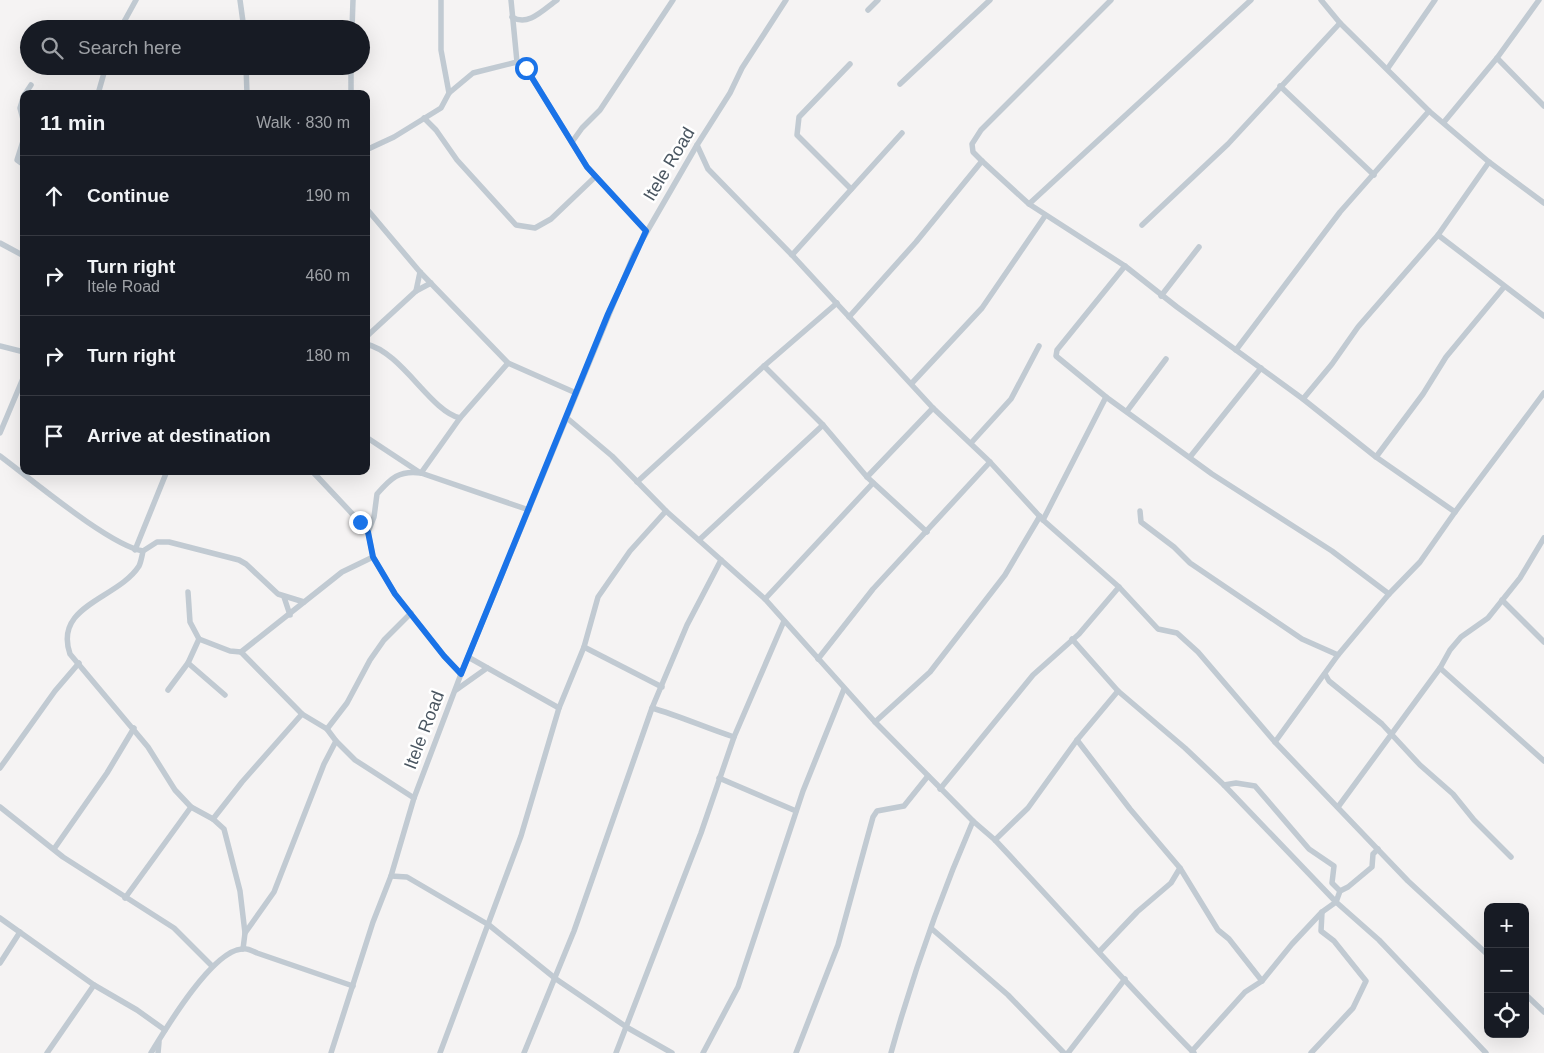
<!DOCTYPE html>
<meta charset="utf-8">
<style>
:root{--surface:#171b24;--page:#20242c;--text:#f1f3f6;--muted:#9ea1a6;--line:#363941}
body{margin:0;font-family:Arial,sans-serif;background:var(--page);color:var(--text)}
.controls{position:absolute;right:15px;bottom:15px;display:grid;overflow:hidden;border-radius:10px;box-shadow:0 5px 20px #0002}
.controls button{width:45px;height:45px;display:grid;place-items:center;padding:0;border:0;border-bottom:1px solid var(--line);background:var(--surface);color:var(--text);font:25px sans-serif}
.stop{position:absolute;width:15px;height:15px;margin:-11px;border:4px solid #1a73e8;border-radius:50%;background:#fff}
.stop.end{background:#1a73e8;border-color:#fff;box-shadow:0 1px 5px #0008}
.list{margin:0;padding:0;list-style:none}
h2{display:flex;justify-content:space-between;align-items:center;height:65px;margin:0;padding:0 20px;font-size:21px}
h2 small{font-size:16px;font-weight:400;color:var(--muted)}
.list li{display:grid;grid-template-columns:32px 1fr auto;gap:15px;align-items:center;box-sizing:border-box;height:80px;padding:0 20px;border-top:1px solid var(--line)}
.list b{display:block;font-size:19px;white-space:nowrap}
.list p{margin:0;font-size:16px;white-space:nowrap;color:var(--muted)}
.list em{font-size:16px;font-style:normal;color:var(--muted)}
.icon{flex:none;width:28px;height:28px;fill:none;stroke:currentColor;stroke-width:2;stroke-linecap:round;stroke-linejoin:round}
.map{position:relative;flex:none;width:1544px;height:1053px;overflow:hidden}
.search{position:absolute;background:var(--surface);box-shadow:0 5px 20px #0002;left:20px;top:20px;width:350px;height:55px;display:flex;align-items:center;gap:12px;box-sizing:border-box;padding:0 18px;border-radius:28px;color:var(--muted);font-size:19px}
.panel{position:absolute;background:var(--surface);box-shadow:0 5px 20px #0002;left:20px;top:90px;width:350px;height:385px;border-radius:10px}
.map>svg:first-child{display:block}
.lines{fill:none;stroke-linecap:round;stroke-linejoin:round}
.street{stroke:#c1cad2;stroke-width:5.5}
.route{stroke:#1a73e8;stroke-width:6}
.labels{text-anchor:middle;stroke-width:5;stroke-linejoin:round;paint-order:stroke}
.street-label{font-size:18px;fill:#4a5661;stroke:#fff}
</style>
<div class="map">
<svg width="1544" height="1053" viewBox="0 0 1544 1053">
<rect width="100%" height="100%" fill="#f5f3f3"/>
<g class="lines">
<g class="street">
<polyline points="240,0 244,29"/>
<polyline points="441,0 441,50 449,93"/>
<polyline points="511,0 517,62"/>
<polyline points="1111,0 981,130 972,144 973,152 982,161 1029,204 1125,266 1057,350 1056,356 1106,397 1212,474 1332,551 1389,594"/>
<polyline points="1321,0 1340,23 1429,111 1489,162 1544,203"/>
<polyline points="868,10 878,0"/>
<path d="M512,17C528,27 543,10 557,0"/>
<polyline points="120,29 136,0"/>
<polyline points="352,29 353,0"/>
<polyline points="1497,58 1544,106"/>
<polyline points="850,64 799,117 797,135 851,189"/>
<polyline points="246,66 247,94"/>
<polyline points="1388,68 1435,0"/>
<polyline points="900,84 990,0"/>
<polyline points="1280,86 1374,175"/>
<polyline points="25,94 31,85"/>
<polyline points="98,94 106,66"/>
<polyline points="351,94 351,66"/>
<polyline points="24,95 20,108 24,123"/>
<polyline points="424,118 436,130 457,160 516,225 535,228 551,219 595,177"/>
<polyline points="1444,122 1497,58 1539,0"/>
<polyline points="24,138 17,160 24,165"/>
<polyline points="572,142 582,128 600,110 673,0"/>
<polyline points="697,145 708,169 792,255 933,408 990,462 1043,520 1119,587 1158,629 1177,633 1198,652 1275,742 1408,881 1488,955"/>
<polyline points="366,150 394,137 441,108 449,93 473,73 517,62 526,68 587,167 646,231"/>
<polyline points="1489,162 1438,235 1544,316"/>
<polyline points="1029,204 1251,0"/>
<polyline points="366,208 420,272 508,363 576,393"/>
<polyline points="1142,225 1228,144 1340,23"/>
<polyline points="0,243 24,256"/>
<polyline points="792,255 902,133"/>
<polyline points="1125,266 1177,307 1303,399 1376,457 1455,512 1544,393"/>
<polyline points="416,291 420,272"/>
<polyline points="1161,296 1199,247"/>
<polyline points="849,317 916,242 982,161"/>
<polyline points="366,337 416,291 431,283"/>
<path d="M366,344C402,352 430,411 460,418"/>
<polyline points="0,346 24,352"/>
<polyline points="1236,350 1340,212 1429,111"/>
<polyline points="764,366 823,425 867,477 927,532"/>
<polyline points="912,383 982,308 1045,216"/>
<polyline points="1303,399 1332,364 1358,327 1438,235"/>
<polyline points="1127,411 1166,359"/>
<path d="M567,418L612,456L666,511L765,599L875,722L973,821L995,840C1062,911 1126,984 1194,1053"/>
<polyline points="0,433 24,376"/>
<polyline points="366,437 419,472"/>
<polyline points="971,443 1011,399 1039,346"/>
<path d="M0,456C31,479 109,545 143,551"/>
<polyline points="1190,457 1261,368"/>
<polyline points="1376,457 1423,394 1446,357 1504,287"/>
<polyline points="312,471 360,522 368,532 373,557 395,594 444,656 461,674"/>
<polyline points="421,473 460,418 508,363"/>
<polyline points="867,477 933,408"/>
<polyline points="637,482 764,366 837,303"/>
<polyline points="1140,511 1141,522 1174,547 1190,563 1302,639 1338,655"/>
<polyline points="1043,520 1106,397"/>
<path d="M368,532L374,517L377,494C391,478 399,470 421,473L529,510"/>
<polyline points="699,540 823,425"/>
<polyline points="135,550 167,471"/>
<polyline points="188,592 190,622 199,639"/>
<polyline points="284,597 290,615"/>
<polyline points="765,599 873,483"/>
<polyline points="1502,600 1544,642"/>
<polyline points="1072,639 1118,691 1185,748 1224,785 1336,902 1379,940 1486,1053"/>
<polyline points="584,647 662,687"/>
<polyline points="241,652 302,714 327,729 336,741 355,760 414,798"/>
<polyline points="468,657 559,708"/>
<polyline points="818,659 873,589 990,462"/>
<polyline points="188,663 225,695"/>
<polyline points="1440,668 1544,761"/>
<polyline points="1325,674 1329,681 1382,724 1420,765 1453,794 1474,820 1511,857"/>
<polyline points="168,690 188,663 199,639 230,651 241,652 342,572 373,557"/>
<polyline points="456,690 487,668"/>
<path d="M652,708C680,716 706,728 734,737"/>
<polyline points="875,722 930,672 1005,575 1040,516"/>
<polyline points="327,729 347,703 370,660 384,640 411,613"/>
<polyline points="1077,740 1130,809 1180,868 1218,930 1229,939 1262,981"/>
<polyline points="1275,742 1338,655 1389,594 1420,562 1455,512"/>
<polyline points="0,768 55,691 79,663"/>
<polyline points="719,778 796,811"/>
<polyline points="1224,785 1236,783 1255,786 1309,849 1334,866 1332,883 1340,891"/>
<polyline points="940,789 1033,675 1079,634 1119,587"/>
<polyline points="0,807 63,857 174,928 212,966"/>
<polyline points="1338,807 1440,668 1450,650 1461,637 1488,618 1520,578 1544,538"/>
<polyline points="213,819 242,782 302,714"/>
<polyline points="995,840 1028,808 1077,740 1118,691"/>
<polyline points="54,849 107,773 134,728"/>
<polyline points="391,876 407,877 489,925 556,979 628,1028 672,1053"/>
<polyline points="125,898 191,807"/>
<polyline points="0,918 94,985"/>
<polyline points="932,929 1008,995 1064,1053"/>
<polyline points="245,933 274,892 324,764 336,741"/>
<path d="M243,949L245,933L240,891L224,829L213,819L191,807L175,790L148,747L70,654C53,605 118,599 139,566C141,562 142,556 143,551L157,542H169L239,560L246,564L278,594L304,602"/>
<polyline points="1100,951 1137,912 1171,883 1180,868"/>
<polyline points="0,963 20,932"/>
<polyline points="1525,994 1544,1012"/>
<polyline points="1192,1051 1245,992 1262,981 1292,944 1322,912 1336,902 1340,891 1348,887 1372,867 1373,854 1378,849"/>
<polyline points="47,1053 94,985 137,1010 165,1030"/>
<path d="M151,1053C166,1028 212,951 242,949C246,948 253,951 257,953L353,986"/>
<polyline points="158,1053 159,1042"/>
<polyline points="331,1053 373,922 391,876 414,798 461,674 634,254 697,145 730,93 742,68 786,0"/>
<polyline points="440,1053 521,836 559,708 584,647 598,597 630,551 666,511"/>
<polyline points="524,1053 574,931 652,708 687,625 721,560"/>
<polyline points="616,1053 701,833 734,737 784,621"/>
<polyline points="703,1053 738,987 803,791 844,689"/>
<polyline points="796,1053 838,945 873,817 877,811 904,806 928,776"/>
<path d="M891,1053C913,974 940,897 973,821"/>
<polyline points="1068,1053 1125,979"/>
<polyline points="1311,1053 1353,1008 1366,981 1334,941 1321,931 1322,912"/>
</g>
</g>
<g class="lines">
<polyline class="route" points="360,522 368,532 373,557 395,594 444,656 461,674 608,314 646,231 587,167 526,68"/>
</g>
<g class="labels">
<g class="street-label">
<text transform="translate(669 164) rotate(-59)" y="6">Itele Road</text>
<text transform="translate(424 730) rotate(-69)" y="6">Itele Road</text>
</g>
</g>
</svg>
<div class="controls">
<button>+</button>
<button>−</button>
<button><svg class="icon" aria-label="locate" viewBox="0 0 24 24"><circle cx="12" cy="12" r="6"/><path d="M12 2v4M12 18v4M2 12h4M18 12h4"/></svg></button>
</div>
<div class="stop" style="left:526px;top:68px"></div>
<div class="stop end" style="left:360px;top:522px"></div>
<div class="search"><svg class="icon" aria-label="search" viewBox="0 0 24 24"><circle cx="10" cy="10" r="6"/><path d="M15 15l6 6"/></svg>Search here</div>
<section class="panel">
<h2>11 min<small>Walk · 830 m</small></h2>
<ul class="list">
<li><svg class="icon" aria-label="ahead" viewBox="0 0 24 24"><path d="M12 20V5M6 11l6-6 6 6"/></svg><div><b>Continue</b></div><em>190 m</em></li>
<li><svg class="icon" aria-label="right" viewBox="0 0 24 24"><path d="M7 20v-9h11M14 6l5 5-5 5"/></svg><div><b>Turn right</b><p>Itele Road</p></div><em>460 m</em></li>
<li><svg class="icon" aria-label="right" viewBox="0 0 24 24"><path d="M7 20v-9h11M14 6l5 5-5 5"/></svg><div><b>Turn right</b></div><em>180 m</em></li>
<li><svg class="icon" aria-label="arrive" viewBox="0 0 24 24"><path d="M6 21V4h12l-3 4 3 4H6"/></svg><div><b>Arrive at destination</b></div></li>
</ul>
</section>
</div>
